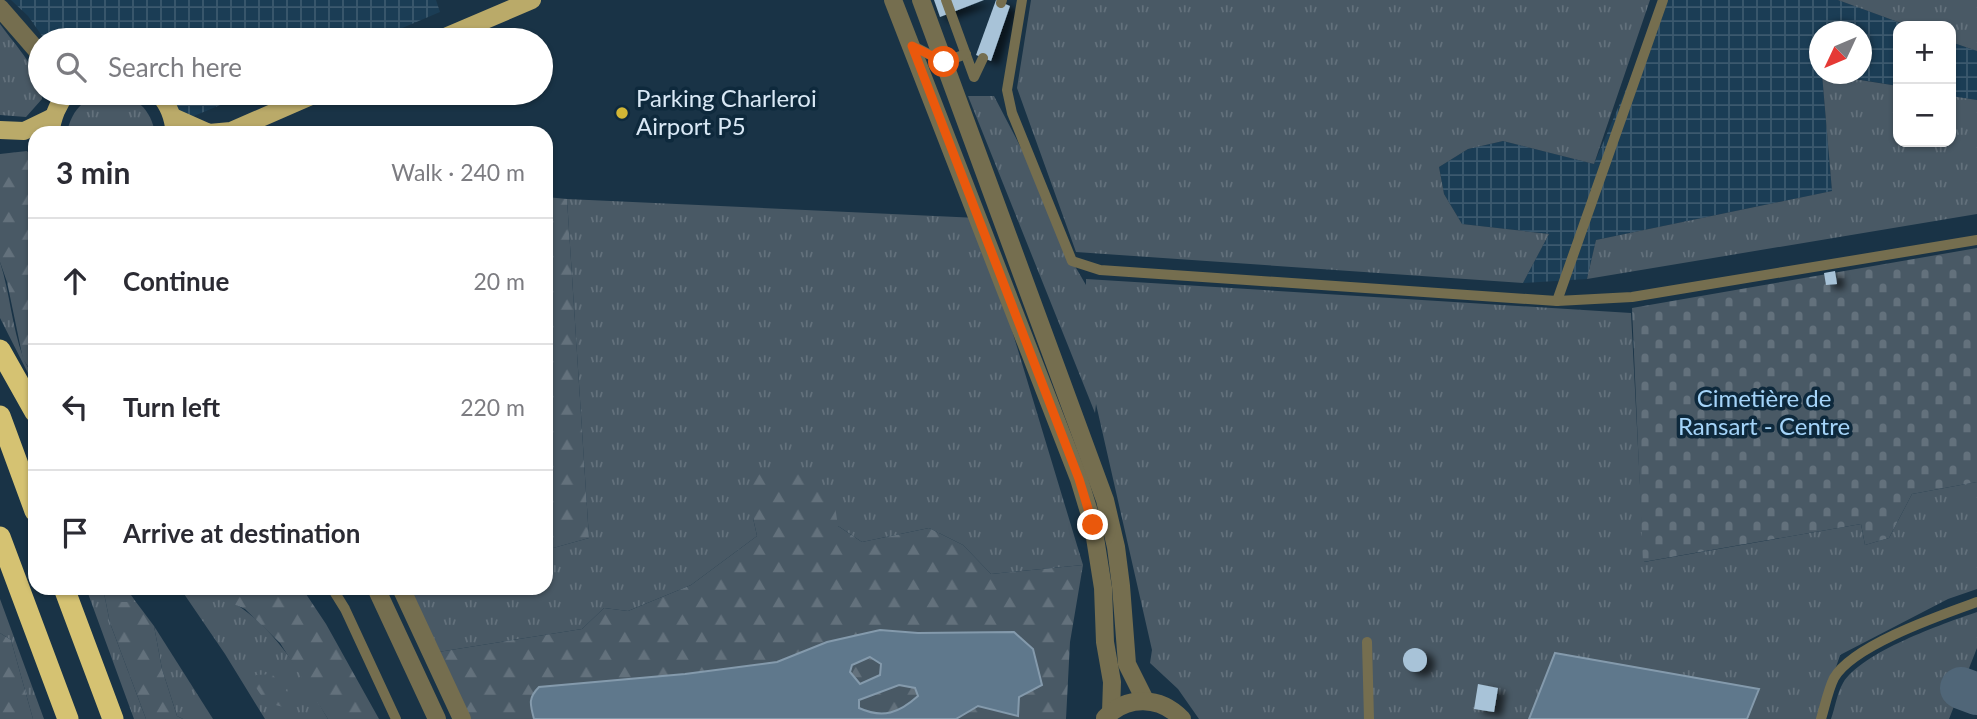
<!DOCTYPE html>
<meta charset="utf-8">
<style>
:root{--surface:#fff;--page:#f2f2f3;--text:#2b2b33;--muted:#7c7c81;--line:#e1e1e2}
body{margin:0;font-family:Lato,sans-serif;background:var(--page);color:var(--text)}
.controls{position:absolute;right:21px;top:21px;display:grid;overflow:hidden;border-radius:14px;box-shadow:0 2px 5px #0004}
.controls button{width:63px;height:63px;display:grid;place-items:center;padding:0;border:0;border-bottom:2px solid var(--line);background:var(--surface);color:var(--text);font:35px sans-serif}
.compass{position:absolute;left:1809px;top:21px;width:63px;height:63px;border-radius:50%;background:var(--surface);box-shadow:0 2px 5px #0004;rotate:226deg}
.stop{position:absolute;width:21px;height:21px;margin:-16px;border:5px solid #ea580c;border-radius:50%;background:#fff}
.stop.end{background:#ea580c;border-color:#fff;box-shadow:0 2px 7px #0008}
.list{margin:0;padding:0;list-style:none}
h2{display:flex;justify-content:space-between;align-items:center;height:91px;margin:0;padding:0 28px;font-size:30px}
h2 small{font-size:23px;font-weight:400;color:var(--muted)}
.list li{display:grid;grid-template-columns:46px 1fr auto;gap:21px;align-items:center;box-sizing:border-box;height:126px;padding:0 28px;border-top:2px solid var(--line)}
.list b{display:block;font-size:26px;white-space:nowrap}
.list em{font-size:23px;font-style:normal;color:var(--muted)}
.icon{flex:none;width:38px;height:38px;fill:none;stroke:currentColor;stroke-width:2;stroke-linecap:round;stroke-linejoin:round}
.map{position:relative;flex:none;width:1977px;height:719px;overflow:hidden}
.search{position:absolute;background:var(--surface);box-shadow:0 2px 5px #0004;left:28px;top:28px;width:525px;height:77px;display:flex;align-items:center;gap:18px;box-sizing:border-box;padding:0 24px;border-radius:38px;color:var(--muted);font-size:26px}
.panel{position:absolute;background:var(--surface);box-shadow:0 2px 5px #0004;left:28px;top:126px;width:525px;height:469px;border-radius:21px}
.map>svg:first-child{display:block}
.industrial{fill:url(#industrial-grid)}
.grass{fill:url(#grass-tufts)}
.forest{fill:url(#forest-firs)}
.cemetery{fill:url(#cemetery-stones)}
.water{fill:#5f788c;stroke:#849aac;stroke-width:2;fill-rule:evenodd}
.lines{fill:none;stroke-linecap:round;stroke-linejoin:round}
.taxiway{stroke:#506678;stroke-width:42}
.building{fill:#a8c3d8;filter:url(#shadow)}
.service{stroke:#756e4f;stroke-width:10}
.minor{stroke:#756e4f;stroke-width:18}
.tertiary{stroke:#756e4f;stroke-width:18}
.primary{stroke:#baaa69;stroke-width:18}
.motorway{stroke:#d5c272;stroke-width:21}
.route{stroke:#ea580c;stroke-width:9}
.poi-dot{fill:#d2b635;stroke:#0e293c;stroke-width:2.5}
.labels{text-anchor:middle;stroke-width:7;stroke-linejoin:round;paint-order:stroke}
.poi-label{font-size:24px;fill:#d9e8f5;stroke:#0e293c;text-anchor:start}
.park-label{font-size:24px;fill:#a4d4f9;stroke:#0e293c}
</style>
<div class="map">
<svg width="1977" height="719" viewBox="0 0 1977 719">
<defs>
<pattern id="industrial-grid" width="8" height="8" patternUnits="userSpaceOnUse" patternTransform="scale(1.75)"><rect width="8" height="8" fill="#1b3d55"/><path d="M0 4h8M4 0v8" fill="none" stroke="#3c596e"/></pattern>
<pattern id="grass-tufts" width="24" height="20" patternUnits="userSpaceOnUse" patternTransform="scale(1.75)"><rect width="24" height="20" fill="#495965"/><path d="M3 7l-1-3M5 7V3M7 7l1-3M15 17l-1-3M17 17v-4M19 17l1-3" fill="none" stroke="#63717c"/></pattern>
<pattern id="forest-firs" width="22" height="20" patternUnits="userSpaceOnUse" patternTransform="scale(1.75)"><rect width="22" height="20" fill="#495965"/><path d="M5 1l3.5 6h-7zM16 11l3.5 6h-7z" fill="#63717c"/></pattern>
<pattern id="cemetery-stones" width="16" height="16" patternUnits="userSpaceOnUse" patternTransform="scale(1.75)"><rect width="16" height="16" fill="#495965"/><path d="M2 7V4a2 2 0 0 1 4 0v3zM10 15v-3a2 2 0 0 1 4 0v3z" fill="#63717c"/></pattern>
<filter id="shadow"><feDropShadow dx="8" dy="4.5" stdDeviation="3.5" flood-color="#0009"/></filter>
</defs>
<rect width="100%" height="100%" fill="#193346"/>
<g class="industrial">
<polygon points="11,0 436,0 440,12 374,40 45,40 28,16"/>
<polygon points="1664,0 1838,0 1909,26 1898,26 1898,86 1827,74 1862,74 1862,32 1820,32 1820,74 1822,74 1832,191 1596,240 1587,279 1523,283 1549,234 1462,224 1444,194 1439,167 1468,149 1503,141 1594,164"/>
<polygon points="1951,42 1977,51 1977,100 1951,96"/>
<polygon points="165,93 249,93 182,121"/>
</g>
<g class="grass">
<polygon points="1031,0 1650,0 1594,164 1503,141 1468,149 1439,167 1444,194 1462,224 1549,234 1523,283 1076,252 1017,88"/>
<polygon points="1838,0 1977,0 1977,51 1951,42 1951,26 1909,26"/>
<path d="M0,24C15,45 44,75 42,99L26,117L0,115Z"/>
<polygon points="1822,74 1898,86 1898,142 1951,142 1951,96 1977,100 1977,214 1587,279 1596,240 1832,191"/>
<path d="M113,93C136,95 151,110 155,133H67C71,109 88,93 113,93Z"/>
<polygon points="968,96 994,96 1044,192 1072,261 1086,285 1086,279 1631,313 1644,562 1861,524 1865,545 1889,538 1912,494 1977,482 1977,589 1948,599 1840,655 1819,719 1199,719 1178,689 1150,663 1152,650 1096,404 1095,413"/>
<polygon points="567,199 978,218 1083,565 991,574 963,545 929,528 862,542 838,526 753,518 757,536 691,585 628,611 604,608 582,629 432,653 401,588 546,588 546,550 589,538"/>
<path d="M0,262C10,293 12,327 23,357C27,369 35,374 35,387L0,318Z"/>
<polygon points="86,588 103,588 110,623 146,719 134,719"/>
<polygon points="111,588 126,588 136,602 116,602"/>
<path d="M180,588C253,588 296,663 328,719H265L225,654Z"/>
<polygon points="0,599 44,719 33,719 11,640 0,633"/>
<path d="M1977,612V648L1949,719H1831C1835,708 1837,693 1843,683C1862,652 1942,624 1977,612Z"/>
<polygon points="154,626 213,719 183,719 177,716 162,669"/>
</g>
<g class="forest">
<polygon points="27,151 35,161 35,377 23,359 7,282 0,262 0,154"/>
<polygon points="546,197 567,199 589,538 546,550"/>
<polygon points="751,468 805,475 833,493 838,526 862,542 929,528 963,545 991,574 1083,565 1070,642 1066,719 462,719 432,653 582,629 604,608 628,611 691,585 757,536 753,518"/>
<polygon points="103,588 111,588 117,602 136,602 154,626 162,669 177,716 183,719 146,719 110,623"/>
<polygon points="197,588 302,588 326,624 379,719 328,719 280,643 245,609"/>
<polygon points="0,633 11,640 33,719 0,719"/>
<path d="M272,674L294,700L289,708C269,705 261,699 253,681L256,675Z"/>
</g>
<polygon class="cemetery" points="1977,248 1977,482 1912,494 1889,538 1865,545 1861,524 1643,562 1632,308"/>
<g class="water">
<path d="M880,630L918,633L1014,632L1033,649L1042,685L1019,697L1018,716L978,706L956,719H534C530,704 528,698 539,687L685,674L777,662L827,642ZM870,657L881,664L880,675L860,684L850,672L852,665ZM899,685L915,688L918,696C899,713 883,719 859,708V700Z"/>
<polygon points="1555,653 1759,689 1747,719 1529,719"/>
</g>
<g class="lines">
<polyline class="taxiway" points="1961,688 1977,694"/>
</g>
<g class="building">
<polygon points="934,0 984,0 940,17"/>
<polygon points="996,0 1010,6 991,61 976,55"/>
<polygon points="1835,271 1837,284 1826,285 1824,273"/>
<circle cx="1415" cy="660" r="12"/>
<polygon points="1478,684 1498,688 1494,712 1474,709"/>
</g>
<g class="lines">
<g class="service">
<polyline points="946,0 974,77 983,58"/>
<polyline points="1022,0 1007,90 1012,113 1072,261 1100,270 1557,301 1632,297 1977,240"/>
<polyline points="1001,3 1002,0"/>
<polyline points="913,46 944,62 966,54"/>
<polyline points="1557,301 1663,0"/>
<polyline points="332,588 345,609 396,719"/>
<polyline points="1367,642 1369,719"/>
<path d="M1821,719C1825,706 1828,690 1834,678C1853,645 1941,615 1977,602"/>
</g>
<polyline class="minor" points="0,8 40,54"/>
<g class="tertiary">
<polyline points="893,0 1079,479 1093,525 1103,588 1105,642 1112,682 1111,712"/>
<polyline points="921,0 1105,500 1116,547 1121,586 1127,664 1145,700"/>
<polyline points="376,588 437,719"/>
<polyline points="401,588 462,719"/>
<path d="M1105,718C1127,695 1160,696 1182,719"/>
</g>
<g class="primary">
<polyline points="438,40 532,0"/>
<path d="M158,93C169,105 173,117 175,133"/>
<polyline points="173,117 209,133 231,131 318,93"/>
<polyline points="0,130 24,131 53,117"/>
<path d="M50,133C53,117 57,105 67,93"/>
</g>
<g class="motorway">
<polyline points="0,350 35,412"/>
<polyline points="0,416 35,511"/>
<polyline points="0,537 68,719"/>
<polyline points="64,588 113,719"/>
</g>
</g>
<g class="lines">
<polyline class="route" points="944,62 912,46 1079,479 1093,525"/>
</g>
<circle class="poi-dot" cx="622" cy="113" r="7"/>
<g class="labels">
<g class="poi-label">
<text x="636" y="107">Parking Charleroi<tspan x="636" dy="28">Airport P5</tspan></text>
</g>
<g class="park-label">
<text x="1764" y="407">Cimetière de<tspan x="1764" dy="28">Ransart - Centre</tspan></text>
</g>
</g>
</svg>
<div class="controls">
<button>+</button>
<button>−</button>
</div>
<svg class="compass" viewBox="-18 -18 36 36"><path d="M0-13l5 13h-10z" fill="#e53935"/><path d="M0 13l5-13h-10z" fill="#7c7c81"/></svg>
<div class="stop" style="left:944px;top:62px"></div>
<div class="stop end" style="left:1093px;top:525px"></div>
<div class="search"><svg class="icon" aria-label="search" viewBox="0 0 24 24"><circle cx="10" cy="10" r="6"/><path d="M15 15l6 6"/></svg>Search here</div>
<section class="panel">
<h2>3 min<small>Walk · 240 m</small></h2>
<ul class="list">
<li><svg class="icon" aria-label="ahead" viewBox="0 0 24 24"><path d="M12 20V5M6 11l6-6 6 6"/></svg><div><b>Continue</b></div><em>20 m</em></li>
<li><svg class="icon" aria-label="left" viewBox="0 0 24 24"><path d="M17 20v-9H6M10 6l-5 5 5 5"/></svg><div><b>Turn left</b></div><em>220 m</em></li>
<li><svg class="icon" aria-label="arrive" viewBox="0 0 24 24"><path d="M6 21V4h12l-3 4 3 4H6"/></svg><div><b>Arrive at destination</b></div></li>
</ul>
</section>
</div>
